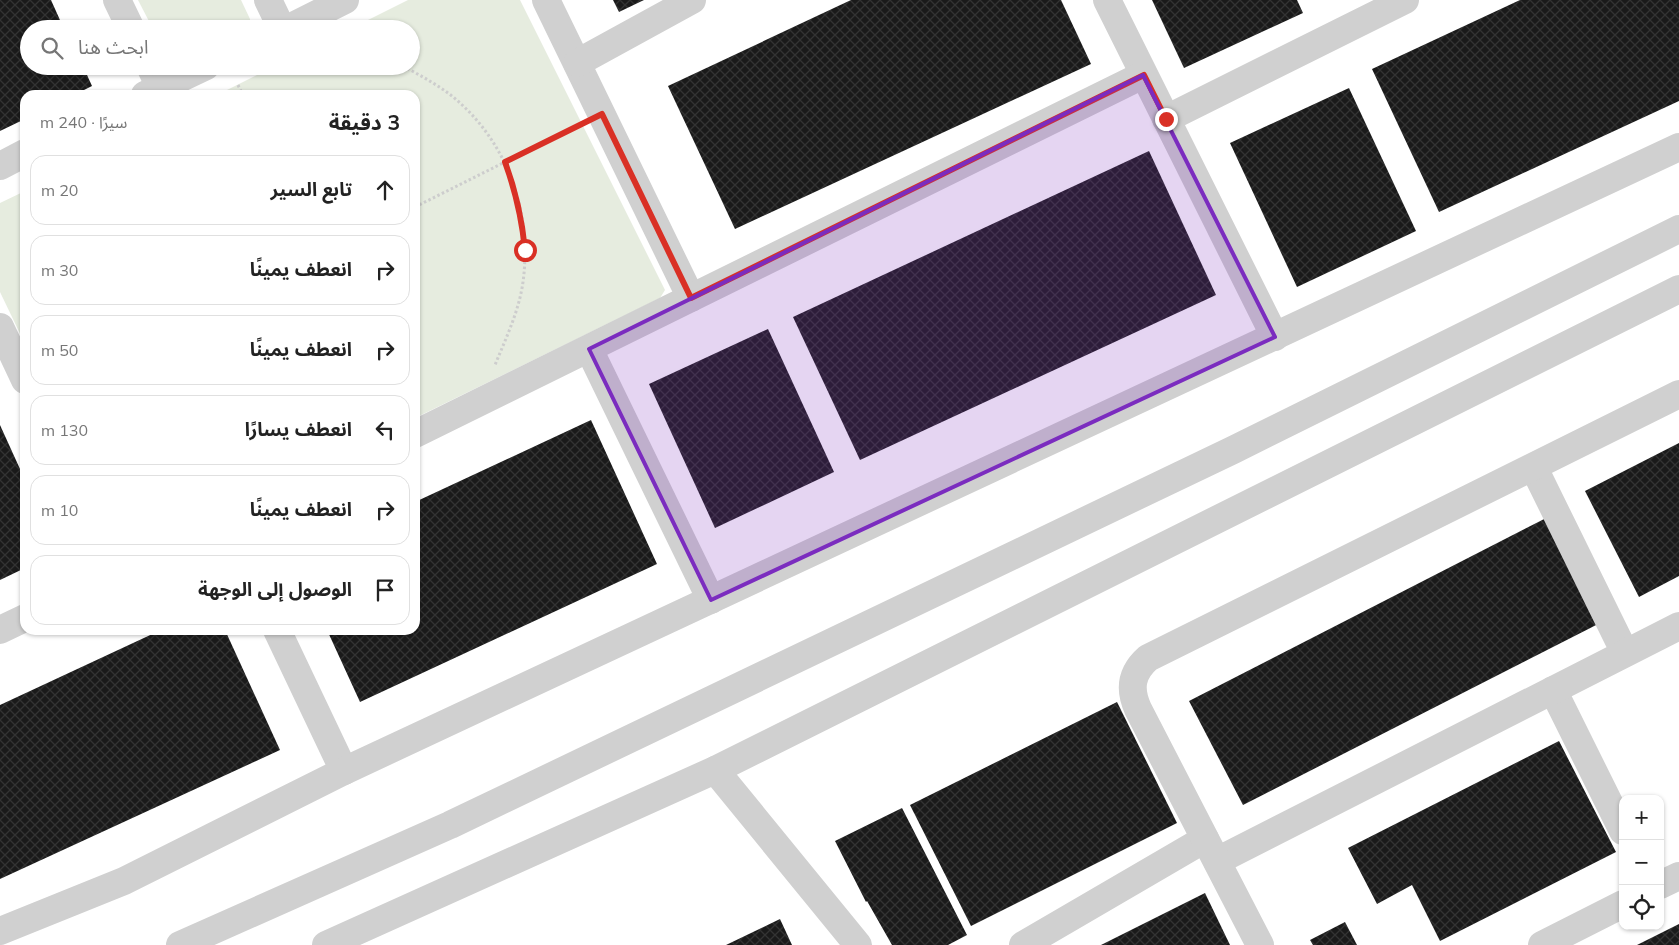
<!DOCTYPE html>
<html lang="ar">
<meta charset="utf-8">
<style>
:root{--surface:#fff;--page:#f6f6f6;--text:#222;--muted:#767676;--line:#e0e0e0}
body{margin:0;font-family:Mulish,"Noto Sans Arabic",sans-serif;background:var(--page);color:var(--text);direction:rtl}
.controls{position:absolute;right:15px;bottom:15px;display:grid;overflow:hidden;border-radius:10px;box-shadow:0 1px 4px #0004}
.controls button{width:45px;height:45px;display:grid;place-items:center;padding:0;border:0;border-bottom:1px solid var(--line);background:var(--surface);color:var(--text);font:25px sans-serif}
.stop{position:absolute;width:15px;height:15px;margin:-11px;border:4px solid #d93025;border-radius:50%;background:#fff}
.stop.end{background:#d93025;border-color:#fff;box-shadow:0 1px 5px #0008}
.list{margin:0;padding:0;list-style:none}
h2{display:flex;justify-content:space-between;align-items:center;height:65px;margin:0;padding:0 20px;font-size:21px}
h2 small{font-size:16px;font-weight:400;color:var(--muted)}
.list li{display:grid;grid-template-columns:32px 1fr auto;gap:15px;align-items:center;box-sizing:border-box;height:70px;margin:0 10px 10px;padding:0 10px;border:1px solid var(--line);border-radius:15px}
.list b{display:block;font-size:19px;white-space:nowrap}
.list em{font-size:16px;font-style:normal;color:var(--muted)}
.icon{flex:none;width:28px;height:28px;fill:none;stroke:currentColor;stroke-width:2;stroke-linecap:round;stroke-linejoin:round}
.map{position:relative;flex:none;width:1679px;height:945px;overflow:hidden;direction:ltr}
.search{position:absolute;background:var(--surface);box-shadow:0 1px 4px #0004;left:20px;top:20px;width:400px;height:55px;display:flex;align-items:center;gap:12px;box-sizing:border-box;padding:0 18px;border-radius:28px;color:var(--muted);font-size:19px}
.panel{position:absolute;background:var(--surface);box-shadow:0 1px 4px #0004;left:20px;top:90px;width:400px;height:545px;border-radius:15px;direction:rtl}
.map>svg:first-child{display:block}
.park{fill:#e6ecdf}
.building{fill:url(#building-cross-hatch)}
.lines{fill:none;stroke-linecap:round;stroke-linejoin:round}
.path{stroke:#cdcdcd;stroke-width:3;stroke-dasharray:2.5 2.5;stroke-linecap:butt}
.minor{stroke:#d0d0d0;stroke-width:28}
.tertiary{stroke:#d0d0d0;stroke-width:28}
.route{stroke:#d93025;stroke-width:6}
.marked{fill:#7b2cbf;fill-opacity:0.2;stroke:#7b2cbf;stroke-width:4;stroke-linejoin:round}
</style>
<div class="map">
<svg width="1679" height="945" viewBox="0 0 1679 945">
<defs>
<pattern id="building-cross-hatch" width="8" height="8" patternUnits="userSpaceOnUse" patternTransform="scale(1.25)"><rect width="8" height="8" fill="#1a1a1a"/><path d="M0 0l8 8M0 8l8-8" fill="none" stroke="#333"/></pattern>
</defs>
<rect width="100%" height="100%" fill="#fff"/>
<g class="park">
<polygon points="138,0 241,0 250,19 250,28 153,29"/>
<polygon points="408,0 520,0 665,290 660,298 415,418 415,95 217,95 275,66 411,66 411,29 350,29"/>
<polygon points="25,191 25,344 0,292 0,203"/>
</g>
<g class="building">
<polygon points="0,0 51,0 64,29 29,29 29,66 83,66 92,86 74,95 25,95 25,119 0,131"/>
<polygon points="613,0 644,0 619,12"/>
<polygon points="851,0 1061,0 1091,64 735,229 668,86"/>
<polygon points="1152,0 1297,0 1303,13 1184,68"/>
<polygon points="1520,0 1679,0 1679,101 1439,212 1372,69"/>
<polygon points="1349,88 1416,231 1297,287 1230,143"/>
<polygon points="1149,151 1216,295 860,460 793,317"/>
<polygon points="768,329 834,472 715,528 649,384"/>
<polygon points="591,420 657,564 360,702 327,630 415,630 415,502"/>
<polygon points="0,425 25,480 25,568 0,580"/>
<polygon points="1679,443 1679,576 1639,597 1585,491"/>
<polygon points="1554,514 1608,619 1243,805 1189,701"/>
<polygon points="161,630 225,630 280,750 0,879 0,705"/>
<polygon points="1117,702 1177,823 971,926 910,805"/>
<polygon points="1559,741 1616,852 1440,941 1412,885 1377,904 1348,848"/>
<polygon points="902,808 967,935 948,945 892,945 867,901 866,902 835,841"/>
<polygon points="1205,893 1230,945 1101,945"/>
<polygon points="780,919 792,945 726,945"/>
<polygon points="1345,922 1357,945 1313,945 1310,940"/>
<polygon points="1679,924 1679,945 1637,945"/>
</g>
<g class="lines">
<g class="path">
<path d="M403,66C423,77 444,88 460,103C510,148 532,217 523,282C519,311 506,338 495,365"/>
<polyline points="238,85 243,95"/>
<polyline points="415,207 577,126"/>
</g>
<g class="minor">
<polyline points="117,0 131,29"/>
<polyline points="268,0 282,29"/>
<polyline points="546,0 691,298"/>
<polyline points="1107,0 1275,337"/>
<polyline points="287,29 345,0"/>
<polyline points="577,63 692,0"/>
<polyline points="150,66 160,88"/>
<polyline points="145,95 206,66"/>
<polyline points="1166,119 1405,0"/>
<polyline points="0,166 25,153"/>
<polyline points="0,327 25,380"/>
<polyline points="589,349 711,600"/>
<polyline points="415,434 1143,75"/>
<polyline points="1534,468 1625,653"/>
<polyline points="0,630 25,618"/>
<polyline points="277,630 344,771"/>
<polyline points="1553,690 1623,831"/>
<polyline points="715,770 858,945"/>
<polyline points="1217,861 1679,626"/>
<polyline points="1660,885 1679,876"/>
<polyline points="0,931 124,881 344,771 1679,147"/>
<polyline points="326,945 715,770 1679,289"/>
<polyline points="1023,945 1205,839"/>
<path d="M1260,945L1138,709C1129,689 1131,673 1148,658L1679,394"/>
<polyline points="1542,945 1623,904"/>
</g>
<polyline class="tertiary" points="180,945 450,825 1233,450 1679,229"/>
</g>
<g class="lines">
<path class="route" d="M525,250C522,219 516,192 505,162L602,114L691,298L1144,75L1166,119"/>
</g>
<path class="marked" d="M1143,75L1275,337L711,600L589,349Z"/>
</svg>
<div class="controls">
<button>+</button>
<button>−</button>
<button><svg class="icon" aria-label="locate" viewBox="0 0 24 24"><circle cx="12" cy="12" r="6"/><path d="M12 2v4M12 18v4M2 12h4M18 12h4"/></svg></button>
</div>
<div class="stop" style="left:525px;top:250px"></div>
<div class="stop end" style="left:1166px;top:119px"></div>
<div class="search"><svg class="icon" aria-label="search" viewBox="0 0 24 24"><circle cx="10" cy="10" r="6"/><path d="M15 15l6 6"/></svg>ابحث هنا</div>
<section class="panel">
<h2>3 دقيقة<small>سيرًا · 240 m</small></h2>
<ul class="list">
<li><svg class="icon" aria-label="ahead" viewBox="0 0 24 24"><path d="M12 20V5M6 11l6-6 6 6"/></svg><div><b>تابع السير</b></div><em>20 m</em></li>
<li><svg class="icon" aria-label="right" viewBox="0 0 24 24"><path d="M7 20v-9h11M14 6l5 5-5 5"/></svg><div><b>انعطف يمينًا</b></div><em>30 m</em></li>
<li><svg class="icon" aria-label="right" viewBox="0 0 24 24"><path d="M7 20v-9h11M14 6l5 5-5 5"/></svg><div><b>انعطف يمينًا</b></div><em>50 m</em></li>
<li><svg class="icon" aria-label="left" viewBox="0 0 24 24"><path d="M17 20v-9H6M10 6l-5 5 5 5"/></svg><div><b>انعطف يسارًا</b></div><em>130 m</em></li>
<li><svg class="icon" aria-label="right" viewBox="0 0 24 24"><path d="M7 20v-9h11M14 6l5 5-5 5"/></svg><div><b>انعطف يمينًا</b></div><em>10 m</em></li>
<li><svg class="icon" aria-label="arrive" viewBox="0 0 24 24"><path d="M6 21V4h12l-3 4 3 4H6"/></svg><div><b>الوصول إلى الوجهة</b></div></li>
</ul>
</section>
</div>
